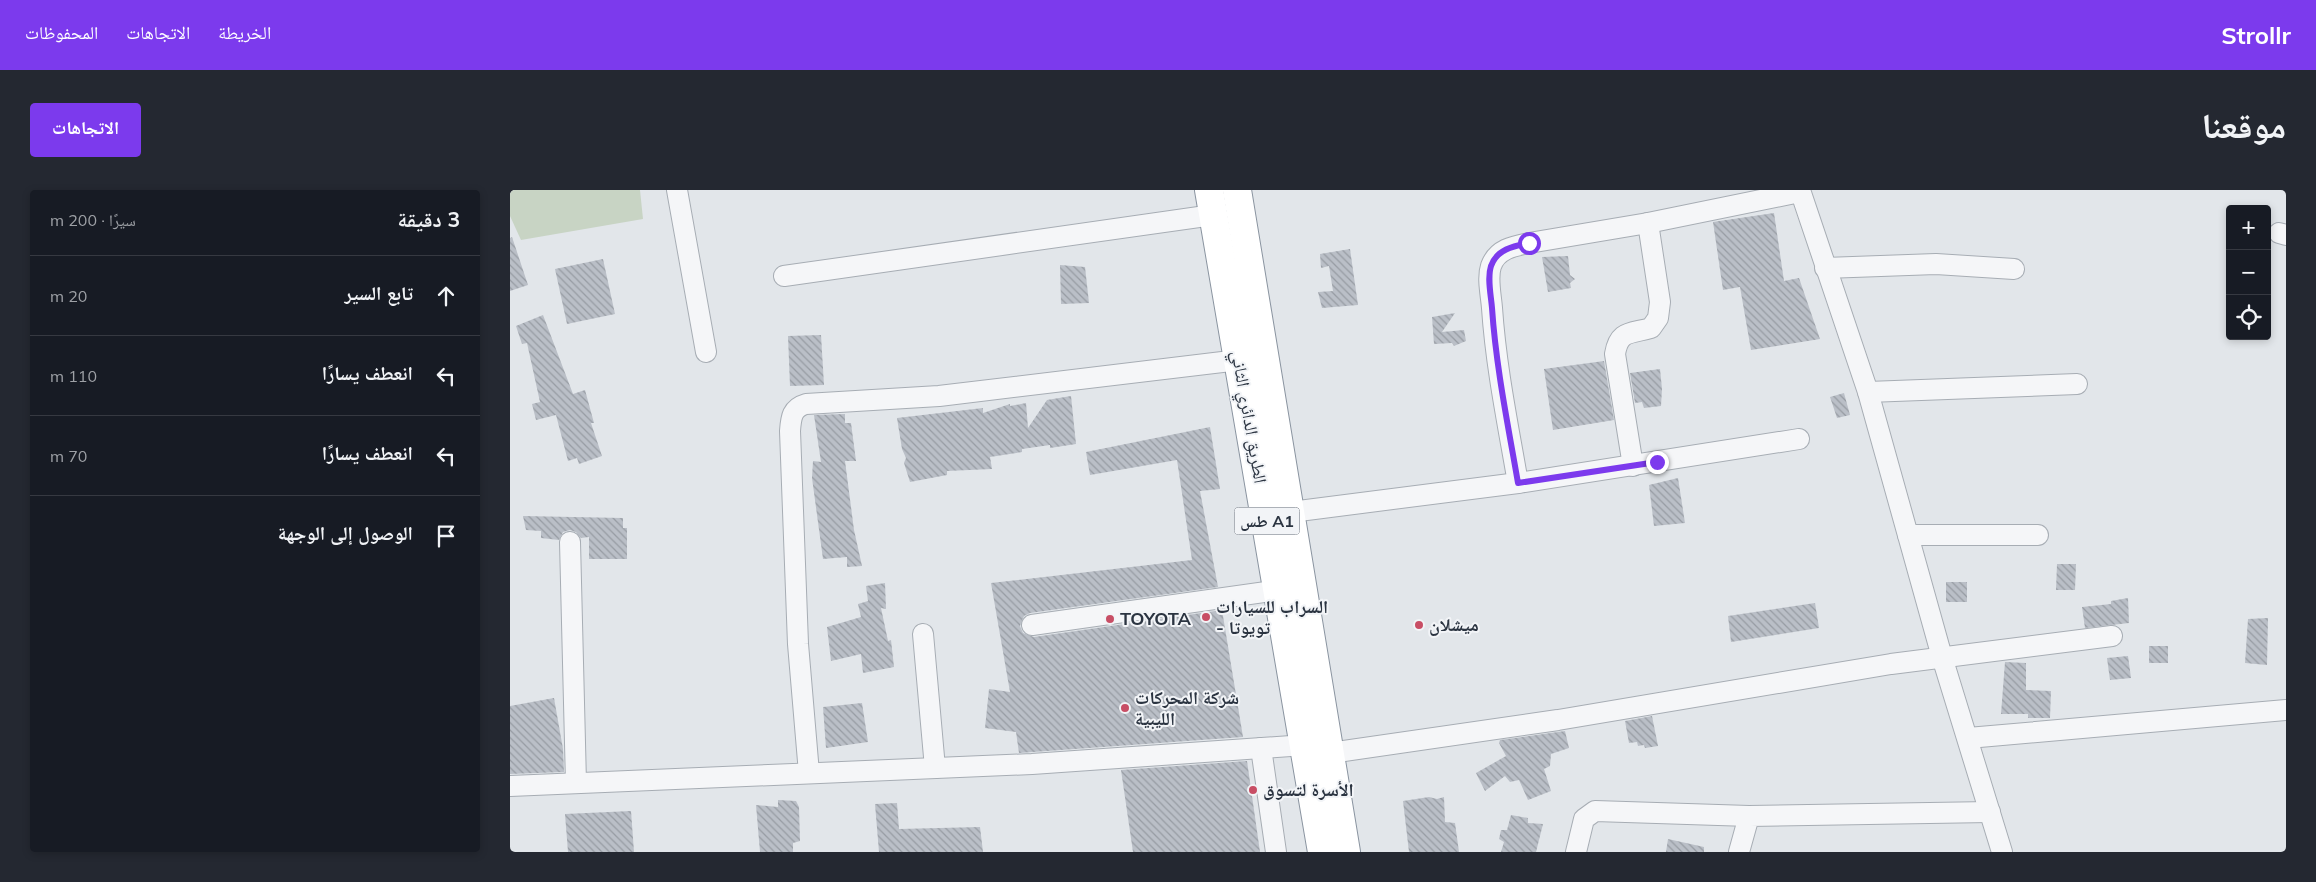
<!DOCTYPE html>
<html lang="ar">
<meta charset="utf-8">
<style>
:root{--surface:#171b24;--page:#242831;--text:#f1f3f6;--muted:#9ea1a6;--line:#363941;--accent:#7c3aed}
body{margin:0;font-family:Mulish,"Noto Naskh Arabic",sans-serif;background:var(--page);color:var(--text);direction:rtl}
.controls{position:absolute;right:15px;top:15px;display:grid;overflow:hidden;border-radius:5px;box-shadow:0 2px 8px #0003}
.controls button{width:45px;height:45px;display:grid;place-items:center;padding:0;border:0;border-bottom:1px solid var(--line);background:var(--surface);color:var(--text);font:25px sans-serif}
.stop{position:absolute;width:15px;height:15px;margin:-11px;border:4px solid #7c3aed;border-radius:50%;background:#fff}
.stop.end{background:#7c3aed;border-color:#fff;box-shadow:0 1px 5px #0008}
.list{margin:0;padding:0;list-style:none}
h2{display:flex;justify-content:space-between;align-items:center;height:65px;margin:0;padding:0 20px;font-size:21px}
h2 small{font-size:16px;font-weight:400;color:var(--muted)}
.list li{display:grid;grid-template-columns:32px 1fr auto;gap:15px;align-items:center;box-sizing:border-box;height:80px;padding:0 20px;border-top:1px solid var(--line)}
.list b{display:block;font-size:19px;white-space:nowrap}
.list em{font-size:16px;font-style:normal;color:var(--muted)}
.icon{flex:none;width:28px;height:28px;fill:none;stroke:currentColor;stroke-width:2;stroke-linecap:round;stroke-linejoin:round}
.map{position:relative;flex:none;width:1776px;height:662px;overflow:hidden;direction:ltr;border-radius:5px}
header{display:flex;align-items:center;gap:30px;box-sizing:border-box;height:70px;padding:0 25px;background:var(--accent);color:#fff}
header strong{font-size:24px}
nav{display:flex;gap:28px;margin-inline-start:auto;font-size:18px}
.intro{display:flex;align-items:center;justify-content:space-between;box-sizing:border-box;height:120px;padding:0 30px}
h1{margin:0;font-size:35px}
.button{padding:12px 22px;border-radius:5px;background:var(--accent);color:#fff;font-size:18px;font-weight:700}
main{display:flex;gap:30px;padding:0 30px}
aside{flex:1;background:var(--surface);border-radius:5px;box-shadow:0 2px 8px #0003}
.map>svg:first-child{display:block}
.green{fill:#c8d4c4}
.building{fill:url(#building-back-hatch)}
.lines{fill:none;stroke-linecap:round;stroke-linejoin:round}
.minor-casing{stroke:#a7adb4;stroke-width:22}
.highway-casing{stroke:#8a94a0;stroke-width:30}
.minor{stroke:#f5f6f8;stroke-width:20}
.highway{stroke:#fff;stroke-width:28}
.route{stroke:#7c3aed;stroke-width:6}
.poi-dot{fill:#c84e65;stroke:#f2f4f7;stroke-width:2}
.labels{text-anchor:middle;stroke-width:4;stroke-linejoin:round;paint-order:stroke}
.shield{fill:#f2f4f7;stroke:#676e78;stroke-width:1}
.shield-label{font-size:16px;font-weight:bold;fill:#2b3441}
.street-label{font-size:18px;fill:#2b3441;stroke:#f2f4f7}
.poi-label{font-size:18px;font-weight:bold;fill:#2b3441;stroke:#f2f4f7;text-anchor:start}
</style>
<header>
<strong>Strollr</strong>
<nav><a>الخريطة</a><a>الاتجاهات</a><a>المحفوظات</a></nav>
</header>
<div class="intro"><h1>موقعنا</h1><a class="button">الاتجاهات</a></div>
<main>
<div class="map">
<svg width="1776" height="662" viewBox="0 0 1776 662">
<defs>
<pattern id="building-back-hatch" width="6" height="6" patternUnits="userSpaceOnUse" patternTransform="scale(1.25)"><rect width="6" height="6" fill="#babfc7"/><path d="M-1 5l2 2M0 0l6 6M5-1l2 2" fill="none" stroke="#979ca3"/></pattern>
</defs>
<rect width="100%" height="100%" fill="#e2e6ea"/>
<polygon class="green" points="0,0 130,0 133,29 11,50 0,26"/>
<g class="building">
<polygon points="1264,23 1274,91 1289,88 1310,149 1241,160 1230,97 1213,100 1203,32"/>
<polygon points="2,47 18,95 0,101 0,48"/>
<polygon points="840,59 848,115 812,118 808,102 823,101 819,76 811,78 810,64"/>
<polygon points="1058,66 1060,85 1065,89 1060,93 1061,98 1038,102 1032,67"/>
<polygon points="93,69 105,124 57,134 45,79"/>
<polygon points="550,75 575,77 579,113 551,114"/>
<polygon points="945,123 932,142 954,140 956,151 944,156 942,153 924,154 922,127"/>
<polygon points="33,125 63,204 75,200 84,233 81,233 92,266 69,274 67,268 58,271 46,225 26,230 22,214 30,212 17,153 12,154 6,136"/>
<polygon points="311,145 314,195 280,196 278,146"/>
<polygon points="1094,171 1104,230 1043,240 1034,179"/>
<polygon points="1150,179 1152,199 1151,216 1134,218 1132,212 1125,213 1120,183"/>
<polygon points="1334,203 1340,225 1327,228 1320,207"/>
<polygon points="561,206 566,254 540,258 540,255 512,259 512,262 480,267 482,279 437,281 437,285 400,292 394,273 396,268 392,259 387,228 473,218 473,223 500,214 500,216 516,213 518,238 537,210"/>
<polygon points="335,224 335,233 341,233 346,271 335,271 344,340 352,376 337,377 337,367 313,369 302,288 303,271 311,272 304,225"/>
<polygon points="700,237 710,299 690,301 708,397 520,423 514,426 510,436 513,443 524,447 712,420 733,547 509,563 506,542 475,538 479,499 500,502 481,393 682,370 667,270 580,285 576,262"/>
<polygon points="1168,288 1175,333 1144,336 1139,295"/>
<polygon points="13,326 113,328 113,338 117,338 117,369 79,369 79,347 71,348 66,342 60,340 53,342 49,350 31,348 31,341 16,340"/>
<polygon points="1547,374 1566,374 1565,400 1546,400"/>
<rect x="1436" y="392" width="21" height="20"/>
<polygon points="375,393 376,419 371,418 378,451 381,450 384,477 353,483 351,464 321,471 317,437 351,427 348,414 358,411 356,396"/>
<polygon points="1618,408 1619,433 1575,438 1572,417 1601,414 1601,411"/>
<polygon points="1305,413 1309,438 1221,452 1218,426"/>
<polygon points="1758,428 1757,475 1735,473 1738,429"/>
<rect x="1639" y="456" width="19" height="17"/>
<polygon points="1618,466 1621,488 1600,490 1597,468"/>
<polygon points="1495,472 1516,473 1516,500 1541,501 1540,528 1518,528 1518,524 1491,524"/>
<polygon points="44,508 53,559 54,582 0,584 0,516"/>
<polygon points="352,513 358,552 316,558 313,517"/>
<polygon points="1142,526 1148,556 1135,558 1134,555 1128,556 1127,552 1119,553 1115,531"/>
<polygon points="1055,541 1059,558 1041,564 1040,576 1034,579 1041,601 1018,610 1009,590 1000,592 995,586 975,601 966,583 996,566 989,553 990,550"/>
<polygon points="737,571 750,662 623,662 611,580"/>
<polygon points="919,607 927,609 934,607 935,632 945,633 949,662 899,662 893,611"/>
<polygon points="268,610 286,611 289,617 290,651 283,653 283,662 250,662 246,615 268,617"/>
<polygon points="387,613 389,639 470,637 473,662 369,662 365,614"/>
<polygon points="121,621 124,662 58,662 55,624"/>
<polygon points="1001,625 1018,628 1018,633 1033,634 1026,662 991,662 994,652 989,649 991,640 997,640"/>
<polygon points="1158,649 1194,657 1194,662 1156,662"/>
</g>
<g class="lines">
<defs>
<g id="minor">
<polyline points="167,0 196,162"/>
<polyline points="1290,0 1358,202 1432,467 1492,662"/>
<polyline points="1769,43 1776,45"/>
<polyline points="1315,78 1426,74 1504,79"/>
<polyline points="274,86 703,25"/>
<polyline points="1358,202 1567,194"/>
<path d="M1123,276L1105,164C1109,140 1120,144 1141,138L1148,128L1150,112L1138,33"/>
<path d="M1008,293C998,235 986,177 982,118C981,105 977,88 981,76C987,59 1004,56 1019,53L1138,33L1290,2"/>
<polyline points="781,322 1008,293 1289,249"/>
<polyline points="1398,345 1528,345"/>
<polyline points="60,352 66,593"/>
<polyline points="522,435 769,400"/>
<polyline points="413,444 425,578"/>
<polyline points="1458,548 1776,520"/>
<polyline points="751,558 766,662"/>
<polyline points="820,563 1048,530 1381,474 1602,446"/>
<path d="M299,583L288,454L280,241C281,227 282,218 296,214L429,206L729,170"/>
<polyline points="0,596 522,574 795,555"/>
<polyline points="1066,662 1074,629 1085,621 1239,626"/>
<polyline points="1229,662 1239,626 1480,622"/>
</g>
<g id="highway">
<polyline points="699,0 812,662"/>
<polyline points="727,0 836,662"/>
</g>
</defs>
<use href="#minor" class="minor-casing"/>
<use href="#highway" class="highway-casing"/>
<use href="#minor" class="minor"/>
<use href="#highway" class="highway"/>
</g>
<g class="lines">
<path class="route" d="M1019,53C1004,56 987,59 981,76C977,88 981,105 982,118C986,177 998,235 1008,293L1147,272"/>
</g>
<g class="poi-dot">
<circle cx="696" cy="427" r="5"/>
<circle cx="600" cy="429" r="5"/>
<circle cx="909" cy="435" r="5"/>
<circle cx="615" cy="518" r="5"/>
<circle cx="743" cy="600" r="5"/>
</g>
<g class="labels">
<rect class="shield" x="724.5" y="317.5" width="65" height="27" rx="4"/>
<g class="shield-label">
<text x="757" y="337">طس A1</text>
</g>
<g class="street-label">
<text transform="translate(739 227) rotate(80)" y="6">الطريق الدائري الثاني</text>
</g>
<g class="poi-label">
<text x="706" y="423">السراب للسيارات<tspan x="706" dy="21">- تويوتا</tspan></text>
<text x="610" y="435">TOYOTA</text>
<text x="919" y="441">ميشلان</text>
<text x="625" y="514">شركة المحركات<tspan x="625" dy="21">الليبية</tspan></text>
<text x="753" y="606">الأسرة لتسوق</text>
</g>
</g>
</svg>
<div class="controls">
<button>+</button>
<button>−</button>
<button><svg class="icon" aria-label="locate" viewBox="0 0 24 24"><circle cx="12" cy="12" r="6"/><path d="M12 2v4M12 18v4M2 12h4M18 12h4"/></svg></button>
</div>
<div class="stop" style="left:1019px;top:53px"></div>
<div class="stop end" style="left:1147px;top:272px"></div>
</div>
<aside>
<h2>3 دقيقة<small>سيرًا · 200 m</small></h2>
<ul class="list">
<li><svg class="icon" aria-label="ahead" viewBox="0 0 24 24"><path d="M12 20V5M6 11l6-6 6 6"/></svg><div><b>تابع السير</b></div><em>20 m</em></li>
<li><svg class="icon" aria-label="left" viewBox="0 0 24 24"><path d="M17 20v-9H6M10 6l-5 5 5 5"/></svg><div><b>انعطف يسارًا</b></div><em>110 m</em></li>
<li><svg class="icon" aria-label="left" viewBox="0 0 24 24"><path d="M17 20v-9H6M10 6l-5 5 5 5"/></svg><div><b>انعطف يسارًا</b></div><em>70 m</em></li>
<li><svg class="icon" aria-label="arrive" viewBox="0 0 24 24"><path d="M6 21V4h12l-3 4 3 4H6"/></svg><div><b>الوصول إلى الوجهة</b></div></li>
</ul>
</aside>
</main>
